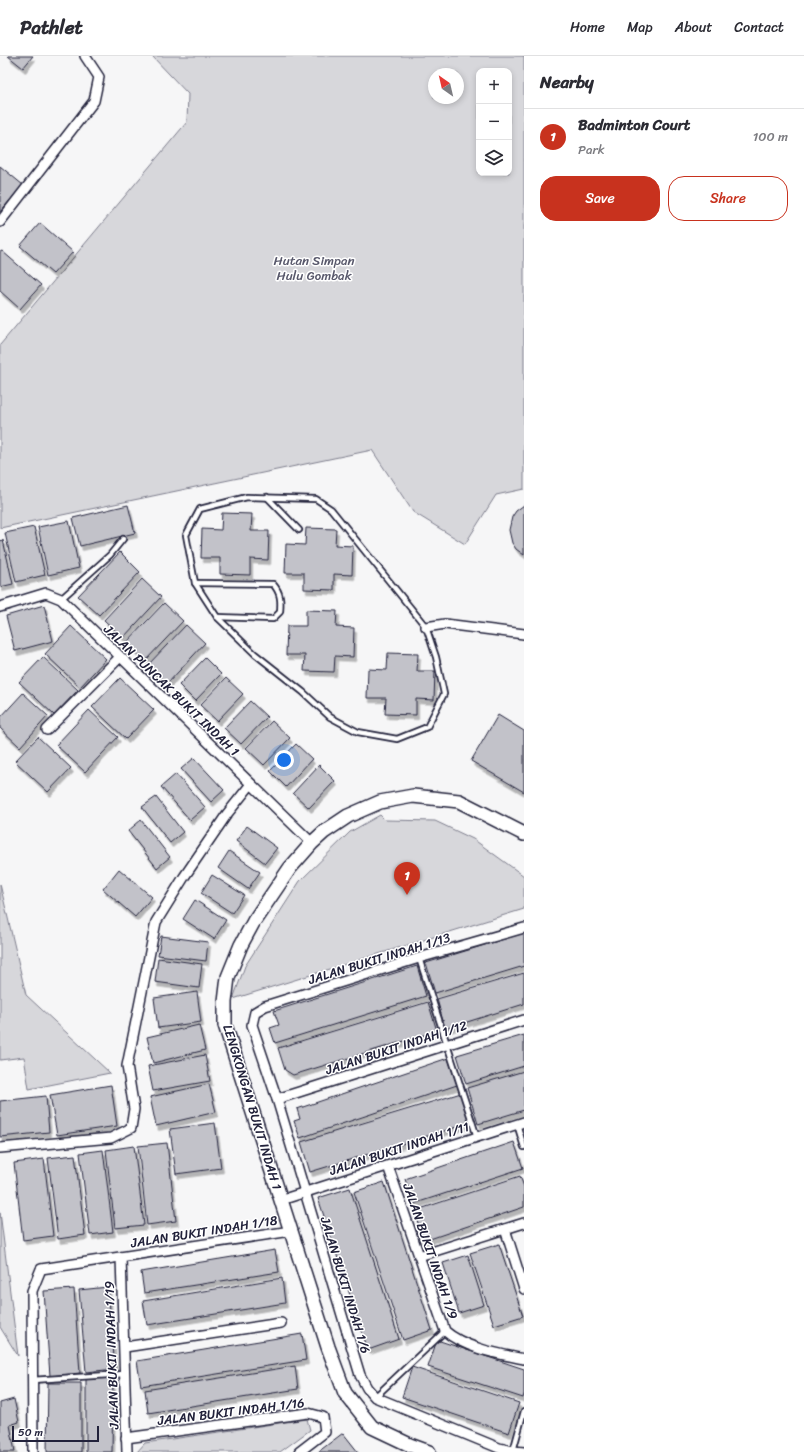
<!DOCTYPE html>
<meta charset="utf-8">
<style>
:root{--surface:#fff;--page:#f7f7f7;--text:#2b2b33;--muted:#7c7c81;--line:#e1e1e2;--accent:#c8321e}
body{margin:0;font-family:Sriracha,sans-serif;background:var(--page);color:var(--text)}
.controls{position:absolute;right:12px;top:12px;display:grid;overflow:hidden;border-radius:8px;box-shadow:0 2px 6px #0003}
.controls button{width:36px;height:36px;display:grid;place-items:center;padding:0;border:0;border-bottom:1px solid var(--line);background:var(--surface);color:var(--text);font:20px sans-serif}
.compass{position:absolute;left:428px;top:12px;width:36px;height:36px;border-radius:50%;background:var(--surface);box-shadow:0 2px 6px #0003;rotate:326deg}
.scale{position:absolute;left:12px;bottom:10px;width:87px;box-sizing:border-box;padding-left:4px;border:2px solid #22223b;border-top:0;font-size:11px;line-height:14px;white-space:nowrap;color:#22223b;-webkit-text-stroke:3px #fff;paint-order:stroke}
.you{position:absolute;left:284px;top:704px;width:14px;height:14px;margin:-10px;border:3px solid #fff;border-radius:50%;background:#1a73e8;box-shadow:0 0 0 6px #1a73e833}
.badge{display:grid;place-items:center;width:26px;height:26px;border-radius:50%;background:var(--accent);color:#fff;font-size:13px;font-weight:700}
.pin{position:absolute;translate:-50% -33px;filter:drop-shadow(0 1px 2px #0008)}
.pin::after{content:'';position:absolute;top:21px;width:14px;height:12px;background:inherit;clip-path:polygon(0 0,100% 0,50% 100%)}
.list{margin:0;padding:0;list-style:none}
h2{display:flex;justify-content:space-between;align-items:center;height:52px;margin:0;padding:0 16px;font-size:17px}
h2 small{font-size:13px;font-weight:400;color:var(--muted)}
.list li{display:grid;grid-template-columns:26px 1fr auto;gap:12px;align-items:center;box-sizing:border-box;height:56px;padding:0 16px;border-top:1px solid var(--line)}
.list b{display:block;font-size:15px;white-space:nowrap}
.list p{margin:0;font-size:13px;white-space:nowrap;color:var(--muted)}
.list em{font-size:13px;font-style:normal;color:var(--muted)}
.actions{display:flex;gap:8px;padding:12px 16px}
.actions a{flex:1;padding:9px 0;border:1px solid var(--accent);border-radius:16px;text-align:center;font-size:14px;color:var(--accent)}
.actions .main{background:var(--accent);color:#fff}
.icon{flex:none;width:22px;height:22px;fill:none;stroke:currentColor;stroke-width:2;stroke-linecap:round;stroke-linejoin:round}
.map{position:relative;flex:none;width:524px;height:1396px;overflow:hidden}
header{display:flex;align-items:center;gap:24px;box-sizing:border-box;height:56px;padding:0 20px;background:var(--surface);border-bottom:1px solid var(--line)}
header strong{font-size:19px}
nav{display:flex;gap:22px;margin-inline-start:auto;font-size:14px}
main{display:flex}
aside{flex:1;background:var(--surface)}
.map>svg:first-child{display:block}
.green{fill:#d7d7db;stroke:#7c7c8b;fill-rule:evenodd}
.building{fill:#c2c2c9;stroke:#22223b;filter:url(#shadow)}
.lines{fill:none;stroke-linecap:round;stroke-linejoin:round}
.lane-casing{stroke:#22223b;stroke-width:8}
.street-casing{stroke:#22223b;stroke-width:12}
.secondary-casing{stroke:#22223b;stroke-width:16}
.lane{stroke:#fff;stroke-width:4.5}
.street{stroke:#fff;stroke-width:9}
.secondary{stroke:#fff;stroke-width:13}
.labels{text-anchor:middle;stroke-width:3;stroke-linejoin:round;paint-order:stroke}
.park-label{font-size:13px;fill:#58586b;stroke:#fff}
.street-label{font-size:13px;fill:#22223b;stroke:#fff}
</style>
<header>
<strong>Pathlet</strong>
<nav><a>Home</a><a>Map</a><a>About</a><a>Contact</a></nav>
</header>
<main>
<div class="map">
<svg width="524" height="1396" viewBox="0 0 524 1396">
<defs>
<filter id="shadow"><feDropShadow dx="2.5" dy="4.5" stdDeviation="0" flood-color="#0004"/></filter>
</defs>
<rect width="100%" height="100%" fill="#f6f6f7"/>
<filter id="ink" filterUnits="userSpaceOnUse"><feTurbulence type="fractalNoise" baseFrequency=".025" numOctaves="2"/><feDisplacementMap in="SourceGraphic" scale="8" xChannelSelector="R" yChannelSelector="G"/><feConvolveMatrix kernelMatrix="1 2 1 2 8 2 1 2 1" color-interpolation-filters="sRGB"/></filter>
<g filter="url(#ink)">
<g class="green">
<path d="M152,0H524V433L496,439L465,488L413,456L372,394L0,472V289L187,66L188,38ZM479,15H509V117H479ZM434,18H458V42H434Z"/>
<polygon points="380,759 385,764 435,765 473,783 524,820 524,853 233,943 245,910 300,825 350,776"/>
<polygon points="0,828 26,939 110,1017 29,1033 24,1001 0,1004"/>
<polygon points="0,1156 18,1300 0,1271"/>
<polygon points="307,1363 310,1374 280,1396 137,1396 145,1387"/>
</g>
<g class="building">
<polygon points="8,0 33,0 23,12"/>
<polygon points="0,110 23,129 0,156"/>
<polygon points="40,167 73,196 53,218 20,190"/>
<polygon points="2,195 41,229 20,253 0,235 0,196"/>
<polygon points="128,449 135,477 80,490 73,462"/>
<polygon points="524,449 524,499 516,493 512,487 509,474 512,461 516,455"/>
<polygon points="222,457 252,458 251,475 269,475 268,504 250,503 250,519 220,518 220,502 201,502 202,473 221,474"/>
<polygon points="69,465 79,512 48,519 38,471"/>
<polygon points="34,471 45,519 16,526 5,477"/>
<polygon points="306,472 336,473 335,489 353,490 352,519 334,518 334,534 304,533 304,517 285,517 286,488 305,489"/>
<polygon points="3,484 13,528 0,531 0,485"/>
<polygon points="120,496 140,516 99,559 78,540"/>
<polygon points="142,523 161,541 123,582 104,564"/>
<polygon points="164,547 183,565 145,605 126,587"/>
<polygon points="44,549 53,585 15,595 6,560"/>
<polygon points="306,554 337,555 336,571 354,572 353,601 335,600 334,616 304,615 305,599 286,599 287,570 306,570"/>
<polygon points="186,569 205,587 167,628 147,610"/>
<polygon points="71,570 106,603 80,631 45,598"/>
<polygon points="388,597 418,598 417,615 435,615 434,644 416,643 416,659 385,658 386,642 367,642 368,613 387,614"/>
<polygon points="43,601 78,634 54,659 19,626"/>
<polygon points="205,602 221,618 195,645 179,629"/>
<polygon points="120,622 154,654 126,683 92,651"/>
<polygon points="226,622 243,638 217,665 200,649"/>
<polygon points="23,637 48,660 20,691 0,672 0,662"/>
<polygon points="250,645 267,661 241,688 224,672"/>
<polygon points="89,654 118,681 85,716 56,689"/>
<polygon points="498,659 524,675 524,736 471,705"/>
<polygon points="272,665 290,682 264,709 246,692"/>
<polygon points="38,681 71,712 48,736 15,705"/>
<polygon points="296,688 312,703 286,731 270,715"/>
<polygon points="194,702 224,734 211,746 181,713"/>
<polygon points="319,709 335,725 309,752 293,737"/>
<polygon points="176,718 205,751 190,764 161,731"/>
<polygon points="156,741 183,776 170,787 142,751"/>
<polygon points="141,764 170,801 157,812 128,775"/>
<polygon points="247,770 277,792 265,807 236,785"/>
<polygon points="229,795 260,816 248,833 218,812"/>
<polygon points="119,813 152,841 135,861 103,833"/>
<polygon points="212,819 244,839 232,857 201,837"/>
<polygon points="195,844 226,864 214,883 183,863"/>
<polygon points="524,877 524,910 435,937 426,907"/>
<polygon points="161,880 208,886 206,905 158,899"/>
<polygon points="158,902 202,908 199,932 155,926"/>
<polygon points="417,910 426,940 275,987 270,972 279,969 274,955"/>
<polygon points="524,917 524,948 445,973 437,943"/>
<polygon points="197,936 201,966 158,972 154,942"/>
<polygon points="428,946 437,975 293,1019 285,1014 278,992"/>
<polygon points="199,969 205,994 153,1007 147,981"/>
<polygon points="524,979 524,1010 466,1028 457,999"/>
<polygon points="205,999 210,1025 153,1035 148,1010"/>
<polygon points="448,1002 457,1029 300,1082 294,1065 300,1063 297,1053"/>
<polygon points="524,1015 524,1054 478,1068 467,1032"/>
<polygon points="209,1028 216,1056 156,1070 150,1041"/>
<polygon points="111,1029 117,1070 57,1079 50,1039"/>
<polygon points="461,1037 470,1067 310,1116 301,1086"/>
<polygon points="46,1040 49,1076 0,1081 0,1045"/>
<polygon points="215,1067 221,1112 176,1118 170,1073"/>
<polygon points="514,1086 523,1112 413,1148 405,1123"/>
<polygon points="167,1087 176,1165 147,1169 138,1090"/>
<polygon points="134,1090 144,1169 115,1172 106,1094"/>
<polygon points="103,1094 113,1176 90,1179 80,1097"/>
<polygon points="75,1099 85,1179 58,1183 48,1102"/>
<polygon points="44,1103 53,1180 23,1184 14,1107"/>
<polygon points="520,1120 524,1131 524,1151 424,1185 414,1155"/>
<polygon points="384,1126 432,1274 403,1284 354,1136"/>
<polygon points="350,1132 399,1283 368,1294 318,1142"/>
<polygon points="499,1188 523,1260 494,1269 470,1197"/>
<polygon points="275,1194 279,1216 144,1237 141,1216"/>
<polygon points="468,1199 484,1249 459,1257 443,1207"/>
<polygon points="282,1222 285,1247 147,1269 143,1245"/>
<polygon points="108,1231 115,1313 86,1316 79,1234"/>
<polygon points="74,1233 80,1317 50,1320 44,1235"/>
<polygon points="302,1278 306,1304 141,1330 137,1305"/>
<polygon points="437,1284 524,1313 524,1338 523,1342 428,1311"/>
<polygon points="295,1310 298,1333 148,1357 145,1334"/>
<polygon points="412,1311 519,1347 509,1377 402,1341"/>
<polygon points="86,1322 113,1322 112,1396 86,1396"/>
<polygon points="48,1327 81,1327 81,1396 47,1396"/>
<polygon points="14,1343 19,1366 10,1369 15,1396 0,1396 0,1347"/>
<polygon points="343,1377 358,1396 318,1396"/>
</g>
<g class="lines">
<defs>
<g id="lane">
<polygon points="247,441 316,443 331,453 426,571 436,601 444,638 427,671 397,683 358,676 330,661 303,636 255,598 217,561 195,527 186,479 200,453"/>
<polyline points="267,441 299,474"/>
<path d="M195,527L273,528C281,537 281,545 280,556L273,563L217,561"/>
<polyline points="61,543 110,499 123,483"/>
<polyline points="419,902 477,1081"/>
<polyline points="517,1068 524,1091"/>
<polyline points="32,1324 124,1318"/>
<polyline points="375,1341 445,1275"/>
<polyline points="513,1395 524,1355"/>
</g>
<g id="street">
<polyline points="0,166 94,45 99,21 85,0"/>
<polyline points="0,551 46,537 61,543 312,787"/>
<polyline points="426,571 445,568 524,578"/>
<polyline points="47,674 120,601"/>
<polyline points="524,872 419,902 265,950 255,956 252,969 277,1043 360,1319 367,1332 375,1341 499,1392 513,1395 524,1396"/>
<polyline points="277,1043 524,964"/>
<polyline points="0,1092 111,1082 131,1072 134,1053 127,1010 156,866 184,821 227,758 251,728"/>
<path d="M388,1110L445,1275C464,1292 499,1298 524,1303"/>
<polyline points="281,1144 524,1066"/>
<polyline points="505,1173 524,1233"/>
<polyline points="419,1200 524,1167"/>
<polyline points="121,1201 127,1396"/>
<polyline points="125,1291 281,1267"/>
<polyline points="126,1382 308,1357 323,1361 325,1376 299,1396"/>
<polyline points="33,1396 32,1235 41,1213 291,1175"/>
</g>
<polyline id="secondary" points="429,1396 410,1389 372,1371 345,1337 328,1291 225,969 225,946 228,921 241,889 254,865 290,812 312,787 324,776 348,760 380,746 413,740 459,745 524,778"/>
</defs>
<use href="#lane" class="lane-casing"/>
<use href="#street" class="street-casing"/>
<use href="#secondary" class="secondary-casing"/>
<use href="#lane" class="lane"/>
<use href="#street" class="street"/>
<use href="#secondary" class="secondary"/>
</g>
</g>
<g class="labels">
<g class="park-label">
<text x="314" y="209">Hutan Simpan<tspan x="314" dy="15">Hulu Gombak</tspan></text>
</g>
<g class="street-label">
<text transform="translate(172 634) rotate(44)" y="5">JALAN PUNCAK BUKIT INDAH 1</text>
<text transform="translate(379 902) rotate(-17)" y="5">JALAN BUKIT INDAH 1/13</text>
<text transform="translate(396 991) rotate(-18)" y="5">JALAN BUKIT INDAH 1/12</text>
<text transform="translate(253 1051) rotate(73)" y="5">LENGKONGAN BUKIT INDAH 1</text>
<text transform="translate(399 1092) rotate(-18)" y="5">JALAN BUKIT INDAH 1/11</text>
<text transform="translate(204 1175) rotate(-9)" y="5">JALAN BUKIT INDAH 1/18</text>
<text transform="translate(431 1195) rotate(71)" y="5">JALAN BUKIT INDAH 1/9</text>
<text transform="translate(346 1229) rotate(73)" y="5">JALAN BUKIT INDAH 1/6</text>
<text transform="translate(111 1299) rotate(-92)" y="5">JALAN BUKIT INDAH 1/19</text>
<text transform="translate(231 1355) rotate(-7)" y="5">JALAN BUKIT INDAH 1/16</text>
</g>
</g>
</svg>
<div class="controls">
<button>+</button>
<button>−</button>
<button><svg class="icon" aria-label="layers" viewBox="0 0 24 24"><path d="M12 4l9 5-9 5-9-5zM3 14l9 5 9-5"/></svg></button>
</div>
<svg class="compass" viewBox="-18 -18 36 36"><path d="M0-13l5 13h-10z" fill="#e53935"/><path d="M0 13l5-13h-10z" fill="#7c7c81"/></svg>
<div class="scale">50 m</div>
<div class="you"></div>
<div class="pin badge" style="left:407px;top:839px">1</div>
</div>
<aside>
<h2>Nearby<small></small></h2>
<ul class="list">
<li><span class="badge">1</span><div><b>Badminton Court</b><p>Park</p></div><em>100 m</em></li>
</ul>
<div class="actions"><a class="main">Save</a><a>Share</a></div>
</aside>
</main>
